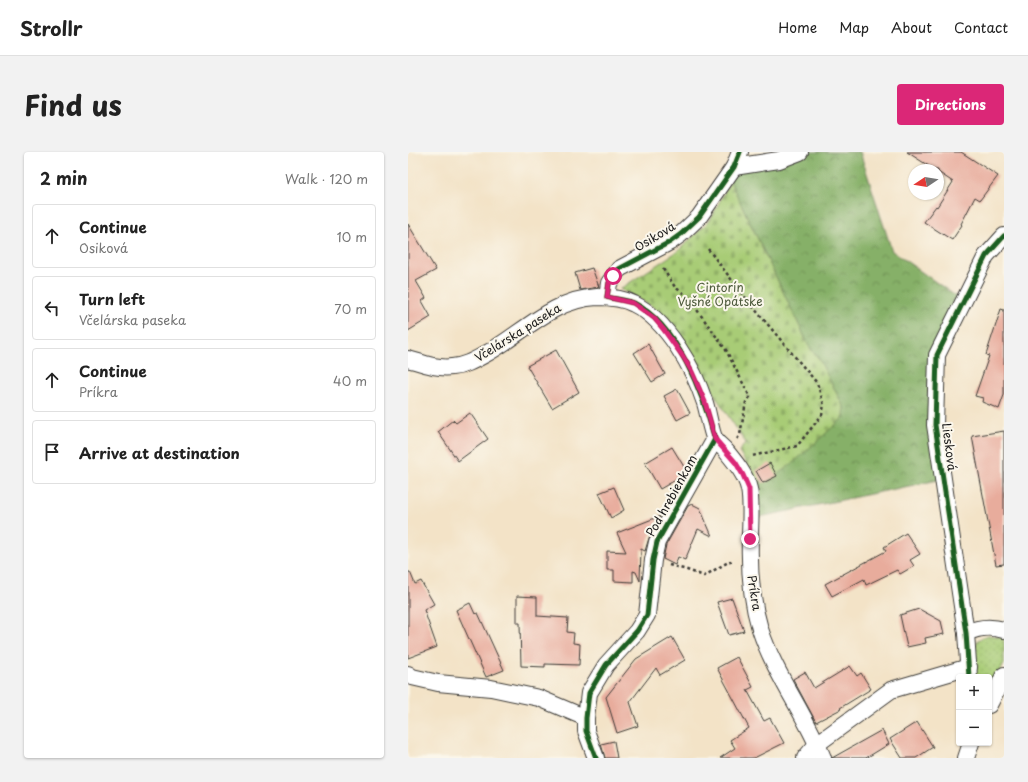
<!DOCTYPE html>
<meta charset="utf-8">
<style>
:root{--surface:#fff;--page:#f2f2f2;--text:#222;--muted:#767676;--line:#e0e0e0;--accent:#db2777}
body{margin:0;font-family:"Playpen Sans",sans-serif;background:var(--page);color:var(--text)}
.controls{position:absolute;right:12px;bottom:12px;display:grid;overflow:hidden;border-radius:4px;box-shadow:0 1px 3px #0004}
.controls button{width:36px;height:36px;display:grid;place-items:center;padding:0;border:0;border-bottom:1px solid var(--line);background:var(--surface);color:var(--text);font:20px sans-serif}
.compass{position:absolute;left:500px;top:12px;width:36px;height:36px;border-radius:50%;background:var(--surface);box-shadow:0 1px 3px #0004;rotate:258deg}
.stop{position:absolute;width:12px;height:12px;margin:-9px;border:3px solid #db2777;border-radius:50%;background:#fff}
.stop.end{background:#db2777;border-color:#fff;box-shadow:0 1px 4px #0008}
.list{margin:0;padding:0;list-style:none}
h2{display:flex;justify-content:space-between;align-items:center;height:52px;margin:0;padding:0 16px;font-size:17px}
h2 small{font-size:13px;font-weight:400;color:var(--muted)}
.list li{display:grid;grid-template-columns:26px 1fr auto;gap:12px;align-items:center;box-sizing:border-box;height:64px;margin:0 8px 8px;padding:0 8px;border:1px solid var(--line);border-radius:4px}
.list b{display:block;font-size:15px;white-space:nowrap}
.list p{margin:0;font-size:13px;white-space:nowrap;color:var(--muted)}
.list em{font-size:13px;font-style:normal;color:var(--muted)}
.icon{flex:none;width:22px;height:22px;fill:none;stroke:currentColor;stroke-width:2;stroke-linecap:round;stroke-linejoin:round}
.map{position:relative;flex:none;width:596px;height:606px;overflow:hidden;border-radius:4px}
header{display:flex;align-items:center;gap:24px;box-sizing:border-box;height:56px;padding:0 20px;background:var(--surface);border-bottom:1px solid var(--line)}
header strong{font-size:19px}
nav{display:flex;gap:22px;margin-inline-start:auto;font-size:14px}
.intro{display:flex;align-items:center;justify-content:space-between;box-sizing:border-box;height:96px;padding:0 24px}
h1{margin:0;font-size:28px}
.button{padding:10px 18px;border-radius:4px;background:var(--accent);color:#fff;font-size:14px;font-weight:700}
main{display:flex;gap:24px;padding:0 24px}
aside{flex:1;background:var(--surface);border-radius:4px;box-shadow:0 1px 3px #0004}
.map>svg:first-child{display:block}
.forest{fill:url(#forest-crowns);stroke:#516642}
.cemetery{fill:url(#cemetery-stones);stroke:#627449}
.park{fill:url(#park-dots);stroke:#627449}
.building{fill:#e8ac9c}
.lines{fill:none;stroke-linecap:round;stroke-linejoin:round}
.minor-casing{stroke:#3c3a36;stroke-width:18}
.path{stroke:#3c3a36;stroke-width:2.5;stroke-dasharray:3 3;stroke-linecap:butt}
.minor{stroke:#fff;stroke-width:16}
.cycleway-casing{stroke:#fbf7ec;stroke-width:8}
.cycleway{stroke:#1b5e20;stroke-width:5}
.route{stroke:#db2777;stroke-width:5}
.labels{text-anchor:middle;stroke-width:4;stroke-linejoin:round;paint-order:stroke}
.street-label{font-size:12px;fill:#1c1c1c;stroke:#fbf7ec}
.park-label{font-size:12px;fill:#4d5a3c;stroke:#fbf7ec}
</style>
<header>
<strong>Strollr</strong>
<nav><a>Home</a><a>Map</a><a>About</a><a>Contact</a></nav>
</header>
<div class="intro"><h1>Find us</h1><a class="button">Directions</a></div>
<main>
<aside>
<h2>2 min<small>Walk · 120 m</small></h2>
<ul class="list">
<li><svg class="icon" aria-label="ahead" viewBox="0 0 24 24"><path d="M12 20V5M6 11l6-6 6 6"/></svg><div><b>Continue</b><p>Osiková</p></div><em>10 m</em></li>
<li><svg class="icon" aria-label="left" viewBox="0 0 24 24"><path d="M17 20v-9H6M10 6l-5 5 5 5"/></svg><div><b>Turn left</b><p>Včelárska paseka</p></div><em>70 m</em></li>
<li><svg class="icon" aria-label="ahead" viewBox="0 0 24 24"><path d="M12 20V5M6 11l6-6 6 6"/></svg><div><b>Continue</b><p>Príkra</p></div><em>40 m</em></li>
<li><svg class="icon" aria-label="arrive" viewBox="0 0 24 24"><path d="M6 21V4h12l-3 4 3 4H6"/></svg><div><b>Arrive at destination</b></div></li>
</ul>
</aside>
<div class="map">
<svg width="596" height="606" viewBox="0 0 596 606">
<defs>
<pattern id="forest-crowns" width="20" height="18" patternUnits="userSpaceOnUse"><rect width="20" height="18" fill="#86b067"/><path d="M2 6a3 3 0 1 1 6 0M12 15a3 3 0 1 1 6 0" fill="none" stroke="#6d8e54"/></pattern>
<pattern id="cemetery-stones" width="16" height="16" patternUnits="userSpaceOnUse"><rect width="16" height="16" fill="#a8cc76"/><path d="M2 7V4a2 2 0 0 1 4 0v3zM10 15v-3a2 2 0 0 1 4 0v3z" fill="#90af66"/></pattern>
<pattern id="park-dots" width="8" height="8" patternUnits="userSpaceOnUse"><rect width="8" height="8" fill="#a8cc76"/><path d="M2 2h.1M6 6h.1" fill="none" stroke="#90af66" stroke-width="1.8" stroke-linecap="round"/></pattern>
</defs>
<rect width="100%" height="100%" fill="#fbf7ec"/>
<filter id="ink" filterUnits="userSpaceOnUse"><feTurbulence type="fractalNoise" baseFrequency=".025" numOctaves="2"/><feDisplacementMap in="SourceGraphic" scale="8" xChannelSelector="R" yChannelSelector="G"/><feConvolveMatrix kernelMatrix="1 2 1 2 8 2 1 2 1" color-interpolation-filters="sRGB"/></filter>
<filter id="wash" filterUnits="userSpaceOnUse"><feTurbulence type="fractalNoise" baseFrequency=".012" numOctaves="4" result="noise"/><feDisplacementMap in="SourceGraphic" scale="16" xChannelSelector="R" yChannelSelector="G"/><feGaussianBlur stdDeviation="0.9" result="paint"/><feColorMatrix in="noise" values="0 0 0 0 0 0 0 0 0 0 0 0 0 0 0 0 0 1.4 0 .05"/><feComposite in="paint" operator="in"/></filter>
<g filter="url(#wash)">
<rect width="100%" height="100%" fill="#f3e3c7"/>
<polygon class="forest" points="392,0 452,0 484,99 556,150 529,203 535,327 342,367 341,337 348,328 360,329 436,265 436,256 411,207 401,194 322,29 326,15"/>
<polygon class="cemetery" points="322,29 401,194 411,207 436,256 436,265 385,311 360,329 348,328 331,299 338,291 291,219 270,185 245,155 212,137 270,99 302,68"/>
<polygon class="park" points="580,483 594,485 596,486 596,512 581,541 581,525 567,525 565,497 570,488"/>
<g id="blocks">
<g class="building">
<polygon points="499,0 553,0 590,24 572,48 567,45 553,72 554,73 544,88 516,70 528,54 529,55 545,30 530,20 530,18 527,18"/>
<polygon points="0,72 28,118 8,129 18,146 14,149 23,165 0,179"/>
<polygon points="184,116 191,135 172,138 167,121"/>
<polygon points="593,157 596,158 596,243 591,257 574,250 575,246 567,244 581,204 578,203"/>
<polygon points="240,192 257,222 244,230 226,201"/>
<polygon points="148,198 171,240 144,256 119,214"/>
<polygon points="269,237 282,261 269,268 256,244"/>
<polygon points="62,261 80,287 50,309 30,280 45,268 48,271"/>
<polygon points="596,279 596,412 588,413 564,284"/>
<polygon points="264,295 278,318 276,323 252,337 237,311"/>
<polygon points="362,311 369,324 355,331 348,319"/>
<polygon points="206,335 216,358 203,366 191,341"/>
<polygon points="284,352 292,356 304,384 290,377 277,408 270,405 267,413 255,407 258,393 280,354"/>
<polygon points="252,364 241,386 237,399 233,397 232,429 228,420 225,419 225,430 206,429 206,418 199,418 199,399 218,400 209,381"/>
<polygon points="498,381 512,402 502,408 506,414 492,422 489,418 458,433 456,427 424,444 417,432 478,399 476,395"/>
<polygon points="0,420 2,420 7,432 13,429 26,452 16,458 29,495 0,506"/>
<polygon points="109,444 129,445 129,464 160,466 159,480 166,481 165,491 172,492 171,513 137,512 137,515 113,514 112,471 109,471"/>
<polygon points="324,446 336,479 321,483 309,450"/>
<polygon points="62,451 67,462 70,461 96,518 78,525 48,458"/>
<polygon points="511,457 533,469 536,482 517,486 518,491 499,495 492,463"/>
<polygon points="264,485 277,508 252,523 248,516 222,550 230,574 209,581 198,545 228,507"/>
<polygon points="329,505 345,535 339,538 356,569 362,566 376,591 346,606 312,606 327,596 322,588 341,576 309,516"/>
<polygon points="442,514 449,524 453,521 463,537 432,556 433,557 408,570 385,527 397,520 406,536"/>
<polygon points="509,570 525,595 508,606 494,606 482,587"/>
<polygon points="474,578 481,592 458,606 424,606"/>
<polygon points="206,589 209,606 197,606 193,592"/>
</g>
</g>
</g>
<g filter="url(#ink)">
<use href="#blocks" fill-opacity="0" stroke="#3c3a36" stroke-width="1"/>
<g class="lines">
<defs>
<g id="minor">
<polyline points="326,15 371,8 392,0"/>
<polyline points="199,145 201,131 211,117 262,90 273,82 291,65 326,15 332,0"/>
<path d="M0,207C14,211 29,217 44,215C56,214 65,209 76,203C113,183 144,147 189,145C201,145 215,146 226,152C259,168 286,217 297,251C300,260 303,280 307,288C310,292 315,295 318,299C327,310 338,323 341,337C344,351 342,372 342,387C341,417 343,447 352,477C367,523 397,561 415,606"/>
<path d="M558,481C571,475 582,474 596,478"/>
<polyline points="0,522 4,525 30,531 83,536 131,546 178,566"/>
<polyline points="561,525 558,481 527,273 529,203 578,104 596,84"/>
<polyline points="581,553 596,523"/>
<polyline points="188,606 178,579 178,566 181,541 198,513 229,479 239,463 245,408 249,390 307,287"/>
<polyline points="397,606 409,592 483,538 561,515"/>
<polyline points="558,606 563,591"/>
</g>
</defs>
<use href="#minor" class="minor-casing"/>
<g class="path">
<polyline points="300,97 340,149 409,231 416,253 414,263 389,294 344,304"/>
<polyline points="255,117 267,135 279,144 318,198 342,245 338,250 332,283 329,287"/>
<polyline points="261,413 279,418 296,424 322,409 324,411"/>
</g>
<use href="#minor" class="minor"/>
<defs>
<g id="cycleway">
<polyline points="561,525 558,481 527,273 529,203 578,104 596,84"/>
<path d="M188,606L178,579V566L181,541L198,513L229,479L239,463L245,408L249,390L307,287C295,243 270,173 226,151C217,148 207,147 199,145L201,131L211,117L262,90L273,82L291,65L326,15L332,0"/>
</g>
</defs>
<use href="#cycleway" class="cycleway-casing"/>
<use href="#cycleway" class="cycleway"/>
</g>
</g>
<g class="lines" filter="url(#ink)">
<polyline class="route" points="205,124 201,131 199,145 225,151 246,166 256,178 276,206 284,220 297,250 307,287 328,311 335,323 341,337 342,387"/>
</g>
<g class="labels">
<g class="street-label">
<text transform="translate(247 85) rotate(-31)" y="4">Osiková</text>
<text transform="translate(110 181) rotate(-32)" y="4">Včelárska paseka</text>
<text transform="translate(541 295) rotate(83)" y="4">Liesková</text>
<text transform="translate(264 344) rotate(-61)" y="4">Pod hrebienkom</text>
<text transform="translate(346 441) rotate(81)" y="4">Príkra</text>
</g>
<g class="park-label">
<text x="312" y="140">Cintorín<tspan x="312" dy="14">Vyšné Opátske</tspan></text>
</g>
</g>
</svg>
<div class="controls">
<button>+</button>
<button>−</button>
</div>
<svg class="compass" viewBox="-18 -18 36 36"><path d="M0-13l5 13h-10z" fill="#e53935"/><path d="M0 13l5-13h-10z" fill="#767676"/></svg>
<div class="stop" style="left:205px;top:124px"></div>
<div class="stop end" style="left:342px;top:387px"></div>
</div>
</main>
